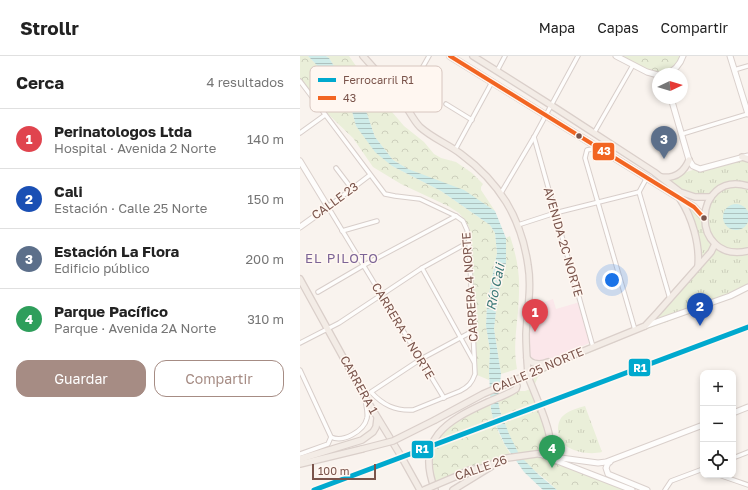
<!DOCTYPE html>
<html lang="es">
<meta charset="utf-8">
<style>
:root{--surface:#fff;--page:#f2f2f2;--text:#222;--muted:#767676;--line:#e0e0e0;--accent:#a68c84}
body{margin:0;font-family:"Golos Text",sans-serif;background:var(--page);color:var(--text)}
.controls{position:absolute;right:12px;bottom:12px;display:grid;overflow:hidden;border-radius:8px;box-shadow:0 2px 6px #0003}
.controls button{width:36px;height:36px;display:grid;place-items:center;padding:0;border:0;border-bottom:1px solid var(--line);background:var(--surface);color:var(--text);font:20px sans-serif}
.compass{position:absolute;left:352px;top:12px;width:36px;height:36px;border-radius:50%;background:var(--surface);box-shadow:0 2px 6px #0003;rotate:86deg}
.scale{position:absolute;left:12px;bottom:10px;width:64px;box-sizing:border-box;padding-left:4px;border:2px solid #7a544b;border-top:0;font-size:11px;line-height:14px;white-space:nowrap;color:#7a544b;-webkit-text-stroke:3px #fff7f1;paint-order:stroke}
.you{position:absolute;left:312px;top:224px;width:14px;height:14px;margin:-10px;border:3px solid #fff;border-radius:50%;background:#1a73e8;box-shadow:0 0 0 6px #1a73e833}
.badge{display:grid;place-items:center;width:26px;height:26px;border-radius:50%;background:var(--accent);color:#fff;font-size:13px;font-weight:700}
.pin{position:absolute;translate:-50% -33px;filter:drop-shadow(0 1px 2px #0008)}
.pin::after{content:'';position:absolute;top:21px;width:14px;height:12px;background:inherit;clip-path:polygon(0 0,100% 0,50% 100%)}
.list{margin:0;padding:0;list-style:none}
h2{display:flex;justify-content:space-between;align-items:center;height:52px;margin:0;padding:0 16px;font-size:17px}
h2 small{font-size:13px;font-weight:400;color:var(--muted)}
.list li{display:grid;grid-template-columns:26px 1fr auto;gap:12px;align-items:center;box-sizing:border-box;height:60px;padding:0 16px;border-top:1px solid var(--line)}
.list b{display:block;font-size:15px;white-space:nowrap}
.list p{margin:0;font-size:13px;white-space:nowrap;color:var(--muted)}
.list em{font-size:13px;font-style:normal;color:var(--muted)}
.actions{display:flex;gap:8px;padding:12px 16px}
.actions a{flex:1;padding:9px 0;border:1px solid var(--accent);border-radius:12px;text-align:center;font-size:14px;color:var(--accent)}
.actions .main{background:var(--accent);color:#fff}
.icon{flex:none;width:22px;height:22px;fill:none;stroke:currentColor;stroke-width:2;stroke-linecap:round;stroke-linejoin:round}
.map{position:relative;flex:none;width:448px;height:434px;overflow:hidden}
header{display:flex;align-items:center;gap:24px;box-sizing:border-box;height:56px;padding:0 20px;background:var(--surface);border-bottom:1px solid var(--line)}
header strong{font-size:19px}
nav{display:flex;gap:22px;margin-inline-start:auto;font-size:14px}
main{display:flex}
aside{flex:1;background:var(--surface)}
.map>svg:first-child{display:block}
.medical{fill:#fbe7ea}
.grass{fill:url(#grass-tufts)}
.forest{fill:url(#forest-crowns)}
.water{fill:url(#water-rules)}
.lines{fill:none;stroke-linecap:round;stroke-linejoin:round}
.street-casing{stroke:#d8ceca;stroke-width:5.5}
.secondary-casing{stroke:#dad0cc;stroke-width:7}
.primary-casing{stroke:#dacfca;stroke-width:8}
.street{stroke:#fefdfc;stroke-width:3.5}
.secondary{stroke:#fefdfc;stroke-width:5}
.primary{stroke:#f3ece6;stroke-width:5.5}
.primary-bridge-casing{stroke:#dacfca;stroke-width:8;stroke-linecap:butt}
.primary-bridge{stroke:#f3ece6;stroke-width:5.5}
.bus-1-casing{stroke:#fff7f1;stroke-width:7}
.bus-1{stroke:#f26522;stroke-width:4}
.rail-1-casing{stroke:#fff7f1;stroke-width:8}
.rail-1{stroke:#00a9ce;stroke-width:5}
.bus-dot{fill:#7a544b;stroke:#fff7f1;stroke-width:1.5}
.labels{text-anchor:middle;stroke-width:3;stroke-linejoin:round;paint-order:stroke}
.street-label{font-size:12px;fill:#7a544b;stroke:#fff7f1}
.neighbourhood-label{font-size:13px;letter-spacing:1px;fill:#7c6496;stroke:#fff7f1}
.water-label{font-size:13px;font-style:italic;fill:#3a7877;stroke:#fff7f1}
.key{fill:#fff7f1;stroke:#d7c6bf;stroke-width:1}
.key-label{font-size:11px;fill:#7a544b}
.line-badge{stroke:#fff7f1;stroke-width:1.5}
.badge-label{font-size:11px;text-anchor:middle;font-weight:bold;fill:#fff}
</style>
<header>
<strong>Strollr</strong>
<nav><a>Mapa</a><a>Capas</a><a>Compartir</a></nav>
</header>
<main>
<aside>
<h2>Cerca<small>4 resultados</small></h2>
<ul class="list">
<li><span class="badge" style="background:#e0444e">1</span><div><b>Perinatologos Ltda</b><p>Hospital · Avenida 2 Norte</p></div><em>140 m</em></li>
<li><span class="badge" style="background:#1a4fb4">2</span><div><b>Cali</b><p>Estación · Calle 25 Norte</p></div><em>150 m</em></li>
<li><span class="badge" style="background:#5c6f8a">3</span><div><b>Estación La Flora</b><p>Edificio público</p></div><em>200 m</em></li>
<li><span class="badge" style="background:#2e9e5b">4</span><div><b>Parque Pacífico</b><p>Parque · Avenida 2A Norte</p></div><em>310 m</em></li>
</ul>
<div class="actions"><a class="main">Guardar</a><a>Compartir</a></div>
</aside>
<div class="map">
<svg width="448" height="434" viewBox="0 0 448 434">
<defs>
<pattern id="grass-tufts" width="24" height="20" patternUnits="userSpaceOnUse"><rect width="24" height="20" fill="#eaefd9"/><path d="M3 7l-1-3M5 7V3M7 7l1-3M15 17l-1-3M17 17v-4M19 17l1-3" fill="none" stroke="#cccfbc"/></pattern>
<pattern id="forest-crowns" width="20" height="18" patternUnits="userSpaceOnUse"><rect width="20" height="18" fill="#eaefd9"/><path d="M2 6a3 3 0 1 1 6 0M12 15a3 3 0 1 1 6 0" fill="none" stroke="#cccfbc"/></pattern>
<pattern id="water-rules" width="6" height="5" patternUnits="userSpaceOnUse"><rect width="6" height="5" fill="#cfece9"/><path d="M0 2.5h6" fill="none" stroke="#adc2bf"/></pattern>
</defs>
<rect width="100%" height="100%" fill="#f9f3ee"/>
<polygon class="medical" points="253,243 256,253 280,246 292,286 246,305 239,305 232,303 229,300 229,278 233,250"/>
<g class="grass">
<polygon points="448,103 448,231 388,256 405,252 339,276 242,317 238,321 233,332 228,318 345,270 398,210 392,172 378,141 404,162 411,141 389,140 360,121 367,122 396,113"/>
<path d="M285,350L302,396C286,400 257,394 258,373C258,367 260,362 264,359C270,354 278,352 285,350Z"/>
</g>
<g class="forest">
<polygon points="0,0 8,0 40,33 52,55 56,70 92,110 141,135 190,169 195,177 197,197 187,248 186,270 190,294 189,324 177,319 171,186 169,171 164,163 159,157 148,150 101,128 73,111 53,82 27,57 0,22"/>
<polygon points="26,0 49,0 56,10 76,27 81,34 92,56 104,70 124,86 134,98 141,102 156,106 172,117 183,128 181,131 181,134 195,155 177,144 108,113 93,104 75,81 66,55 52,31 39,18 29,2"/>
<polygon points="316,0 383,0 382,4 366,18 358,19"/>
<path d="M210,180C216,198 220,217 219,235C219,263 212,286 217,313L201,318L194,273L198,237L206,207V182Z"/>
<path d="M233,332L250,388L240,398L332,434H257C248,424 236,417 226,407C212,393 202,364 198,345L216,335H225Z"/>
<path d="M190,347C192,366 202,385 212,401L133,429L130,392L151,367Z"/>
</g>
<g class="water">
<polygon points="8,0 26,0 29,2 39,18 52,31 66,55 75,81 93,104 108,113 164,134 195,155 206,182 206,207 198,237 194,273 201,318 198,345 200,355 209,378 220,400 239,419 257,434 243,434 224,416 205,389 193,363 191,353 189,316 190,294 186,270 187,248 197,197 195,177 190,169 141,135 92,110 75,96 56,70 52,55 40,33"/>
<circle cx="436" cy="161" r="13"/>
</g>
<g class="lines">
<defs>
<g id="street">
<polyline points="434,14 448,10"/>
<polyline points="197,15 205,0"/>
<path d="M0,25L85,138L95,140L120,143L156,160L163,165L167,174L169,186L175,318C172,327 168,331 160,335L113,354C95,355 83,349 71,336L121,303L173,275"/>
<polyline points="103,46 129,0"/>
<polyline points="146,48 172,64"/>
<polyline points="0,77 25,59"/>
<polyline points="294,77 333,9"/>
<polyline points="382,78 448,58"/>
<polyline points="234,81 293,291"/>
<polyline points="298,93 292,93 287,94 285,102 335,274"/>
<polyline points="155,94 192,26"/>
<polyline points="36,112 52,133"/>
<polyline points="70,119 28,151 144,342"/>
<polyline points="339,136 370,243"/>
<polyline points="201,137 234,81 278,0"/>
<polyline points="218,169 255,157 339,136 345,125 348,122"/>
<polyline points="42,175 77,165"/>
<polyline points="122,212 174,306"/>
<polyline points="18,236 66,208 156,160"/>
<polyline points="0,287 39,267 122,212 169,186"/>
<path d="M0,314L31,381C43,387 64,375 67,362C68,356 66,349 65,343"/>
<polyline points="0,398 28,388 31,381"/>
<polyline points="433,402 448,396"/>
<polyline points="419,419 448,429"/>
<polyline points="365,434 371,425 403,413"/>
</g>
<g id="secondary">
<polyline points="316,0 347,16 358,19"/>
<polyline points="430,0 448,58"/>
<path d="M366,18C374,15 380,9 383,0"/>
<polyline points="371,42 389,104 393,110 400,113 448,100"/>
<polyline points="0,105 28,151 0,171"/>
<polyline points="345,270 430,240 448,231"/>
<polyline points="433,357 448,351"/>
<polyline points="239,398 246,400 298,407 306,406 403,369"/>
<polyline points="252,403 332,434"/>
<polyline points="310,406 308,407 306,412 308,418 347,434"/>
</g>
<g id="primary">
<path d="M63,0C77,15 90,30 103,46C109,54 113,64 120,71C132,82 148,88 161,98C199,126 221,161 228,209C232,232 227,255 226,278C226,292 227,305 228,318L229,323C234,336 252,376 250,388C249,392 246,395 243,397L207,402L182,412L169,414L157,420"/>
<polyline points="150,0 378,141 394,151 404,162"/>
<polyline points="173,0 257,53 354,116 380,136 395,141 411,141"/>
<polyline points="442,101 448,103"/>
<path d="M361,121C375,123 384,116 389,104"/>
<path d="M448,130C392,114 389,208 448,195"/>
<path d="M380,143C392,161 400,188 398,210"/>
<polyline points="0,223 65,341 101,400 120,434"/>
<path d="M227,302C232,309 241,309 248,306"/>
<polyline points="135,364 183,338 259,305 345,270 358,256 411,196 415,188"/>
<polyline points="0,403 62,384 73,376 76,371 77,363"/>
<polyline points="0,408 62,393"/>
<path d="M135,434C115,383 146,365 188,346C197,342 207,339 216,333L217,330L214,324"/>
<polyline points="153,434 192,410"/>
</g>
</defs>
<use href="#street" class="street-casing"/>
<use href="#secondary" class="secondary-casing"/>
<use href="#primary" class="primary-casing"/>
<use href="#street" class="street"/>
<use href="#secondary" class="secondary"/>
<use href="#primary" class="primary"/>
<defs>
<g id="primary-bridge">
<polyline points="62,393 93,385 135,364"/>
<polyline points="124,434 157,420"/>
</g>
</defs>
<use href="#primary-bridge" class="primary-bridge-casing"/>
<use href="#primary-bridge" class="primary-bridge"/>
<defs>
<polyline id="bus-1" points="150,0 378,141 394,151 404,162"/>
</defs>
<use href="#bus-1" class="bus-1-casing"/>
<use href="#bus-1" class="bus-1"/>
<defs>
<polyline id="rail-1" points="14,434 448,271"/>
</defs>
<use href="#rail-1" class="rail-1-casing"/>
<use href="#rail-1" class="rail-1"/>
</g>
<g class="bus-dot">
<circle cx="279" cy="80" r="3.5"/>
<circle cx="404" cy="162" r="3.5"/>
</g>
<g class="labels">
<g class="street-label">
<text transform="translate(35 145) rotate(-36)" y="4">CALLE 23</text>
<text transform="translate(263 186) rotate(74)" y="4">AVENIDA 2C NORTE</text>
<text transform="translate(170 231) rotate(-94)" y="4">CARRERA 4 NORTE</text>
<text transform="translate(103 275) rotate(59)" y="4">CARRERA 2 NORTE</text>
<text transform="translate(238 314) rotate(-23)" y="4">CALLE 25 NORTE</text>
<text transform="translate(59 329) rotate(61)" y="4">CARRERA 1</text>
<text transform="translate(181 412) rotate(-19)" y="4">CALLE 26</text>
</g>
<g class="neighbourhood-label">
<text x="42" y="207">EL PILOTO</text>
</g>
<g class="water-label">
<text transform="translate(195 231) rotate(-78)" y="5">Río Cali</text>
</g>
</g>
<rect x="10" y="10" width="132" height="46" rx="6" class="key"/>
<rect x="18" y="22" width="18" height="4" fill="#00a9ce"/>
<rect x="18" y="40" width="18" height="4" fill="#f26522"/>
<g class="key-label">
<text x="43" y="28">Ferrocarril R1</text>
<text x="43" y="46">43</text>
</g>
<g class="line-badge">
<rect x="292" y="86" width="23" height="19" rx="4" fill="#f26522"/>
<rect x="328" y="302" width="23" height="19" rx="4" fill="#00a9ce"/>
<rect x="111" y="384" width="23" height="19" rx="4" fill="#00a9ce"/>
</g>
<g class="badge-label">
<text x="304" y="99">43</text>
<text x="340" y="316">R1</text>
<text x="122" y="397">R1</text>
</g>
</svg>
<div class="controls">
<button>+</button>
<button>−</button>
<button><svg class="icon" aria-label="locate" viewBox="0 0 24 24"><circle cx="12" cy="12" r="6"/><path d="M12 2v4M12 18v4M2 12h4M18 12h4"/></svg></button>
</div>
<svg class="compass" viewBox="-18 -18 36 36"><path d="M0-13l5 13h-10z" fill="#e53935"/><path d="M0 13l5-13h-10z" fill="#767676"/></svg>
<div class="scale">100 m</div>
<div class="you"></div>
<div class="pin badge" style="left:235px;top:276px;background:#e0444e">1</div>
<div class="pin badge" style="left:400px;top:270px;background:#1a4fb4">2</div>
<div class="pin badge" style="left:364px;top:103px;background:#5c6f8a">3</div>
<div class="pin badge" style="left:252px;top:412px;background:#2e9e5b">4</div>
</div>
</main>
